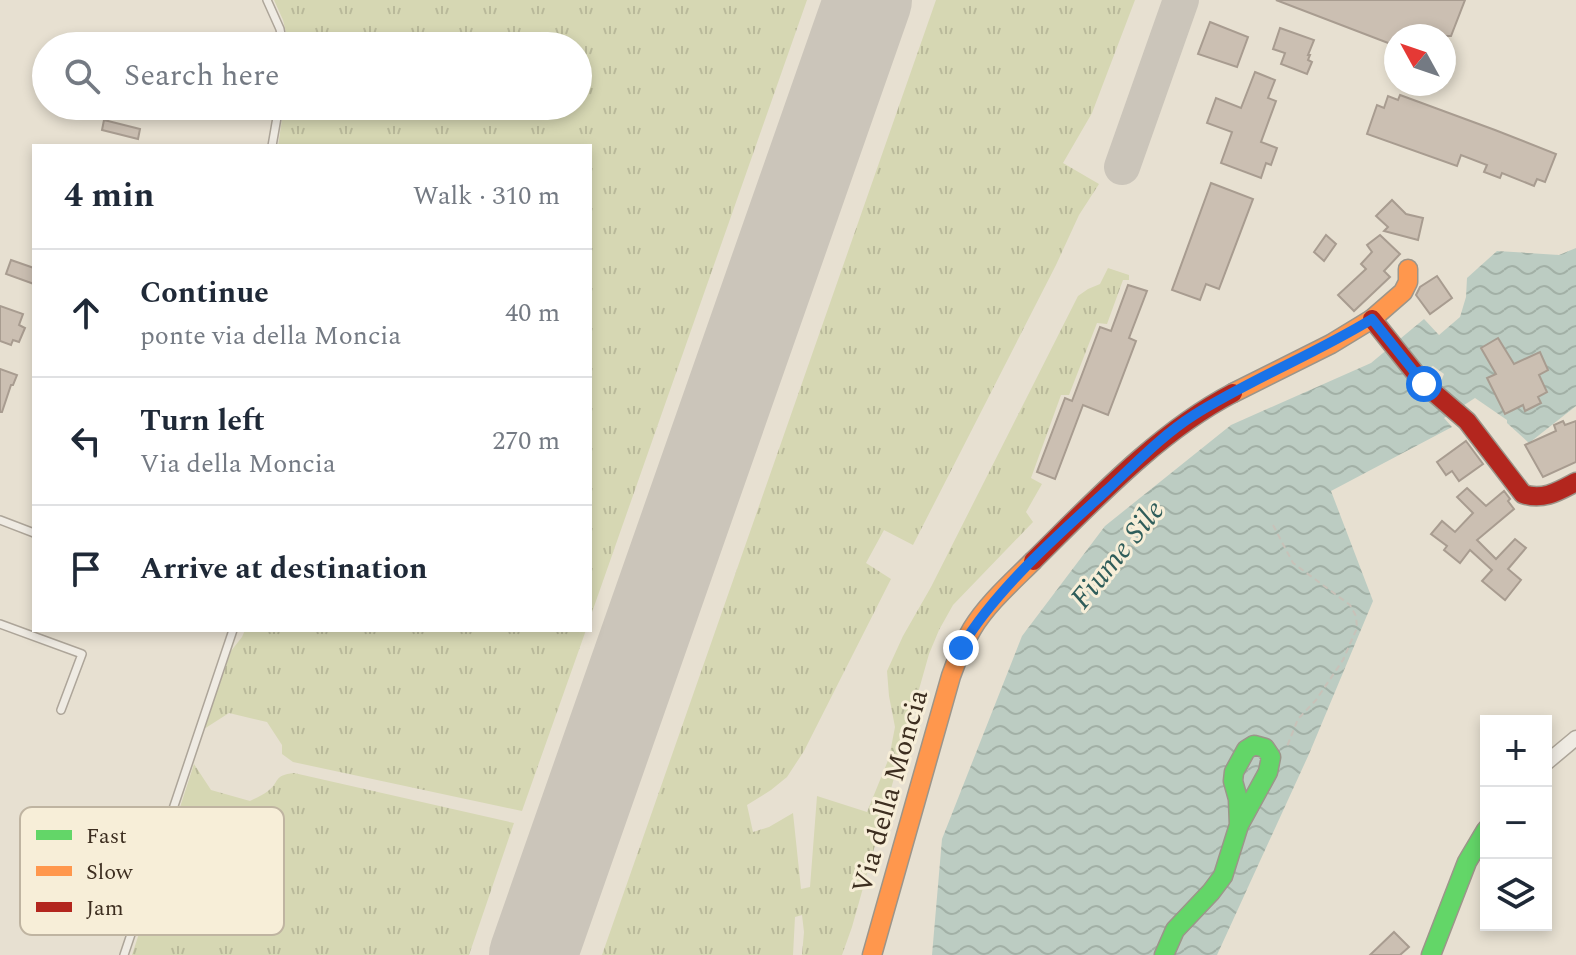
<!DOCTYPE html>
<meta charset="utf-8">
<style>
:root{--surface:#fff;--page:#f6f6f7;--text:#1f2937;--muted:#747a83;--line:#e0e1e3}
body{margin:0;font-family:Spectral,serif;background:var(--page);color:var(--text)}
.controls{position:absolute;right:24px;bottom:24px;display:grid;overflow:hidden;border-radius:0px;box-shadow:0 4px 12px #0003}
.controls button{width:72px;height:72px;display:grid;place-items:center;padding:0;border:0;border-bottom:2px solid var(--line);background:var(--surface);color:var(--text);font:40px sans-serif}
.compass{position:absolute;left:1384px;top:24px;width:72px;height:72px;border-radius:50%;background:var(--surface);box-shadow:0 4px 12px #0003;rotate:310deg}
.stop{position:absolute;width:24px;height:24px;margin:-18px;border:6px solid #1a73e8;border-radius:50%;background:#fff}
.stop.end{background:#1a73e8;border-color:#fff;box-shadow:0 2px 8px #0008}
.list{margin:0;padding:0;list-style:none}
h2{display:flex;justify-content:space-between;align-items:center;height:104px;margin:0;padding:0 32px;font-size:34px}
h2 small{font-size:26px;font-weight:400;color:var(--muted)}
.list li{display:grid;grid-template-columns:52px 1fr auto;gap:24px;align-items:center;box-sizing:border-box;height:128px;padding:0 32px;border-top:2px solid var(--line)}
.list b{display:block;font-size:30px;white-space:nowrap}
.list p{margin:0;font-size:26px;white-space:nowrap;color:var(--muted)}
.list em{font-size:26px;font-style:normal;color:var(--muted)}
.icon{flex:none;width:44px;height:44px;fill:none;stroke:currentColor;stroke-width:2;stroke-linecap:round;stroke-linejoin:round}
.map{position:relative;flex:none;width:1576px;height:955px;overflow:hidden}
.search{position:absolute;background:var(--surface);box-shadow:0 4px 12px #0003;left:32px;top:32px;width:560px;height:88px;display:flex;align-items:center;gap:20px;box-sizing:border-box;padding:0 28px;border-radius:44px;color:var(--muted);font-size:30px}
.panel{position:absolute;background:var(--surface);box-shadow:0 4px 12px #0003;left:32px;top:144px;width:560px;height:488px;border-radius:0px}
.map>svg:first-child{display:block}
.grass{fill:url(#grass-tufts)}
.water{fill:url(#water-waves);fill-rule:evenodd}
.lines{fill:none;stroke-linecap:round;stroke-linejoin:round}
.taxiway{stroke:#cbc5ba;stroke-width:36}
.runway{stroke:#cbc5ba;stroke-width:88}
.building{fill:#cbbfb2;stroke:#a89c90;stroke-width:2}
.lane-casing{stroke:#ada599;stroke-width:10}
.street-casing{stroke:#ada599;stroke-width:17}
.fast-casing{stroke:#9c958a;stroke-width:21}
.slow-casing{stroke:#9c958a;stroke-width:21}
.jam-casing{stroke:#9c958a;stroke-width:21}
.path{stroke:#c8c2b9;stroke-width:2;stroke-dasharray:6 4;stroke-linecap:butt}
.lane{stroke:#efebe3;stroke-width:7}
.street{stroke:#efebe3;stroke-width:14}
.fast{stroke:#63d668;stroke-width:18}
.slow{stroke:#ff974d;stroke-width:18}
.jam{stroke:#b3261e;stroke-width:18}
.route{stroke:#1a73e8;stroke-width:10}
.labels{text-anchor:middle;stroke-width:6;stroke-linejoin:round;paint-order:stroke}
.street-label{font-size:28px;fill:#3d2e20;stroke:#f7eed8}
.water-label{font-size:30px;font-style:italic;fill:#2f5d5a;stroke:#f7eed8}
.key{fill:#f7eed8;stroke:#bfb4a1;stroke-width:2}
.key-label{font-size:22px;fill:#3d2e20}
</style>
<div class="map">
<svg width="1576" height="955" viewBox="0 0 1576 955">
<defs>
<pattern id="grass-tufts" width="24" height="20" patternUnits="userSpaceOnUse" patternTransform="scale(2)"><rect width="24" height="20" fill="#d6d7b3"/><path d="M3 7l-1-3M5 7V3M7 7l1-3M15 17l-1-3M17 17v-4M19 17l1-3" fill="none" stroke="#b9b99a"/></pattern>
<pattern id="water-waves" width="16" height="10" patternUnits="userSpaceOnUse" patternTransform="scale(2)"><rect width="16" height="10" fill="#bcccc2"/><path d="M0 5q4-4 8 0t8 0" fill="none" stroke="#a2b0a6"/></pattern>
</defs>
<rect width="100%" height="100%" fill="#e7e0d1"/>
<g class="grass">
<polygon points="274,0 807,0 590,618 590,146 278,146 284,106 578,106 578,46 289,46 283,20"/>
<polygon points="936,0 1135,0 1092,113 1063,163 1099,184 1079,215 1056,265 913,545 884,530 866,563 891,579 804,751 787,777 771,790 747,805 753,832 769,827 793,813 801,889 810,887 817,796 867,812 889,758 895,727 889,696 887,671 903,636 931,587 1078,296 1088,289 1100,284 1108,268 1129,275 1129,280 1123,280 1107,324 1097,323 1069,395 1061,395 1031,478 1042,484 1026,512 1033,522 953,605 939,630 929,654 852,927 842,955 802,955 804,932 802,915 795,917 793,955 602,955"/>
<polygon points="245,630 586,630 522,811 293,762 282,754 282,745 267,722 229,713 204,729 231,651 242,637"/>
<path d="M194,764L211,790L250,801C256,798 263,795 268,791C280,782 273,775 294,773L514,823L469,955H132Z"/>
</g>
<path class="water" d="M1576,248V406L1529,443L1507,423V420L1475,398L1444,418L1452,427L1331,491L1373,601L1309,754L1217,955H932L942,839L1022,636L1105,526L1231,425L1371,363L1424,319L1439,335L1460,317L1466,297L1467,278L1497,251L1559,255ZM1433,366L1444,374L1438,389L1408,377Z"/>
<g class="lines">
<polyline class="taxiway" points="1122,167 1181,0"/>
<polyline class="runway" points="533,955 868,0"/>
</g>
<g class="building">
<polygon points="1276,0 1465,0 1451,36 1396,36 1396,46"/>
<polygon points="1210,22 1248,37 1237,67 1198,54"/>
<polygon points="1280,28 1314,40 1308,55 1310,55 1308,60 1312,62 1307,74 1281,64 1285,53 1273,49"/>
<polygon points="1255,72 1275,80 1268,98 1276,101 1261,142 1277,148 1271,165 1266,163 1261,178 1221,163 1232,132 1207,123 1216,98 1241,108"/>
<polygon points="1400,95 1495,130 1556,154 1545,182 1537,179 1534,186 1502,173 1500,178 1484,172 1487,165 1461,155 1457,166 1367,134 1377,105 1384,108 1388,96 1398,100"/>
<polygon points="104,120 140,129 138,139 102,130"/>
<polygon points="1211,183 1253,199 1219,289 1206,284 1200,300 1172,290"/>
<polygon points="1392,200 1406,214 1423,218 1418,240 1384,231 1388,227 1376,216"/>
<polygon points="1326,235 1336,244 1324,261 1314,252"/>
<polygon points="1380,235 1400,254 1384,271 1390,277 1354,311 1338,295 1366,269 1361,264 1372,252 1367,245"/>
<polygon points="11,260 34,268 34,284 6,274"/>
<polygon points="1437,276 1452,298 1430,314 1416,295 1420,287"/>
<polygon points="1128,285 1147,291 1129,338 1136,341 1108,415 1083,405 1055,479 1037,472 1065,398 1072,401 1100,327 1111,331"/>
<polygon points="0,306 23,314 19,325 25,328 19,342 13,340 11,345 0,341"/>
<polygon points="1498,338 1514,364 1540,352 1548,370 1539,375 1547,392 1538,397 1541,403 1525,411 1523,405 1505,414 1487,378 1496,374 1481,348"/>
<polygon points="0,369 17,375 13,385 11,385 2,412 0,412"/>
<polygon points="1563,421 1565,425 1576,421 1576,462 1543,477 1525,445 1556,431 1554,425"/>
<polygon points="1466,441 1483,464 1459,481 1452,471 1446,475 1437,462"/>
<polygon points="1467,488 1486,506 1504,491 1510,499 1508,501 1514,509 1477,540 1496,559 1515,539 1526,548 1508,569 1521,580 1505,600 1482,581 1492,570 1470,550 1460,563 1444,550 1447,546 1431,534 1442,521 1455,532 1473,513 1457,497"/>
<polygon points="1394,932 1409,947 1400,955 1370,955"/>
</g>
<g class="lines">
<defs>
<g id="lane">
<polyline points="267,0 280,29 283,46"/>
<polyline points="272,146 279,106"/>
<polyline points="0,520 34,533"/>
<polyline points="0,624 82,654 61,710"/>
<polyline points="124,955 233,630"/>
</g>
<polyline id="street" points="1546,763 1576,738"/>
<g id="fast">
<polyline points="1164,955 1175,930 1211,892 1223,876 1239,825 1268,772 1271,757 1265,748 1254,745 1246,750 1234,772 1233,781 1238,799 1239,825"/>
<polyline points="1431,955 1467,862 1486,830"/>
</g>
<g id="slow">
<polyline points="1233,393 1331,344 1372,319 1403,292 1408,282 1408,269"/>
<path d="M872,955L951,676C957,659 963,644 972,629C987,604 1012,582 1033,561"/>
</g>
<g id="jam">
<path d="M1372,319L1424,384L1467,421L1523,494C1543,501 1559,491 1576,482"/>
<path d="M1033,561C1093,502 1158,432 1233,393"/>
</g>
</defs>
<use href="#lane" class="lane-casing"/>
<use href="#street" class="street-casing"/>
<use href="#fast" class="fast-casing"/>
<use href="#slow" class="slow-casing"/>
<use href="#jam" class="jam-casing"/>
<polyline class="path" points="1273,525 1293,563 1350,605 1356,616 1357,628 1343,660 1316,700 1298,719 1286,749"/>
<use href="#lane" class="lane"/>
<use href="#street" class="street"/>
<use href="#fast" class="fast"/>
<use href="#slow" class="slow"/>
<use href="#jam" class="jam"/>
</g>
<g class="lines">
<path class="route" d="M961,648C994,591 1057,536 1106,491C1134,465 1161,436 1194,415C1251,379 1315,354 1372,319L1424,384"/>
</g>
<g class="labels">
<g class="street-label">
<text transform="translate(889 791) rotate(-74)" y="10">Via della Moncia</text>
</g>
<g class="water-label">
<text transform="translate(1117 554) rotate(-51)" y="10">Fiume Sile</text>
</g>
</g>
<rect x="20" y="807" width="264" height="128" rx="12" class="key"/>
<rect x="36" y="830" width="36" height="10" fill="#63d668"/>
<rect x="36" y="866" width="36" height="10" fill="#ff974d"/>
<rect x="36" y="902" width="36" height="10" fill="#b3261e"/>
<g class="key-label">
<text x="86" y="843">Fast</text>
<text x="86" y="879">Slow</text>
<text x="86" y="915">Jam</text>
</g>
</svg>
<div class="controls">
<button>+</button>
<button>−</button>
<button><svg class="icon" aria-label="layers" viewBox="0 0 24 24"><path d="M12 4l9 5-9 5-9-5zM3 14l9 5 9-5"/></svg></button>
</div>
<svg class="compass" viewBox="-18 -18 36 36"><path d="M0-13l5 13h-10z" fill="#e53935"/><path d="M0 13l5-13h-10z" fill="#747a83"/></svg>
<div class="stop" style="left:1424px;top:384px"></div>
<div class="stop end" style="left:961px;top:648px"></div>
<div class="search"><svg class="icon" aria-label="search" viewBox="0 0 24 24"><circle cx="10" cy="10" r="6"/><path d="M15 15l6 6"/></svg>Search here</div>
<section class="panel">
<h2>4 min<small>Walk · 310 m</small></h2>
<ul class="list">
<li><svg class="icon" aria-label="ahead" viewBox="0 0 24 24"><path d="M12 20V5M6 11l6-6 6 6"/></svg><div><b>Continue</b><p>ponte via della Moncia</p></div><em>40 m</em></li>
<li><svg class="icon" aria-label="left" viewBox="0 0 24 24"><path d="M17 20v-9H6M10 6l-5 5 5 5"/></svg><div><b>Turn left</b><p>Via della Moncia</p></div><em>270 m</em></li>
<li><svg class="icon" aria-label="arrive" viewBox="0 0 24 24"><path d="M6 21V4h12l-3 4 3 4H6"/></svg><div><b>Arrive at destination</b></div></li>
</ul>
</section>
</div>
